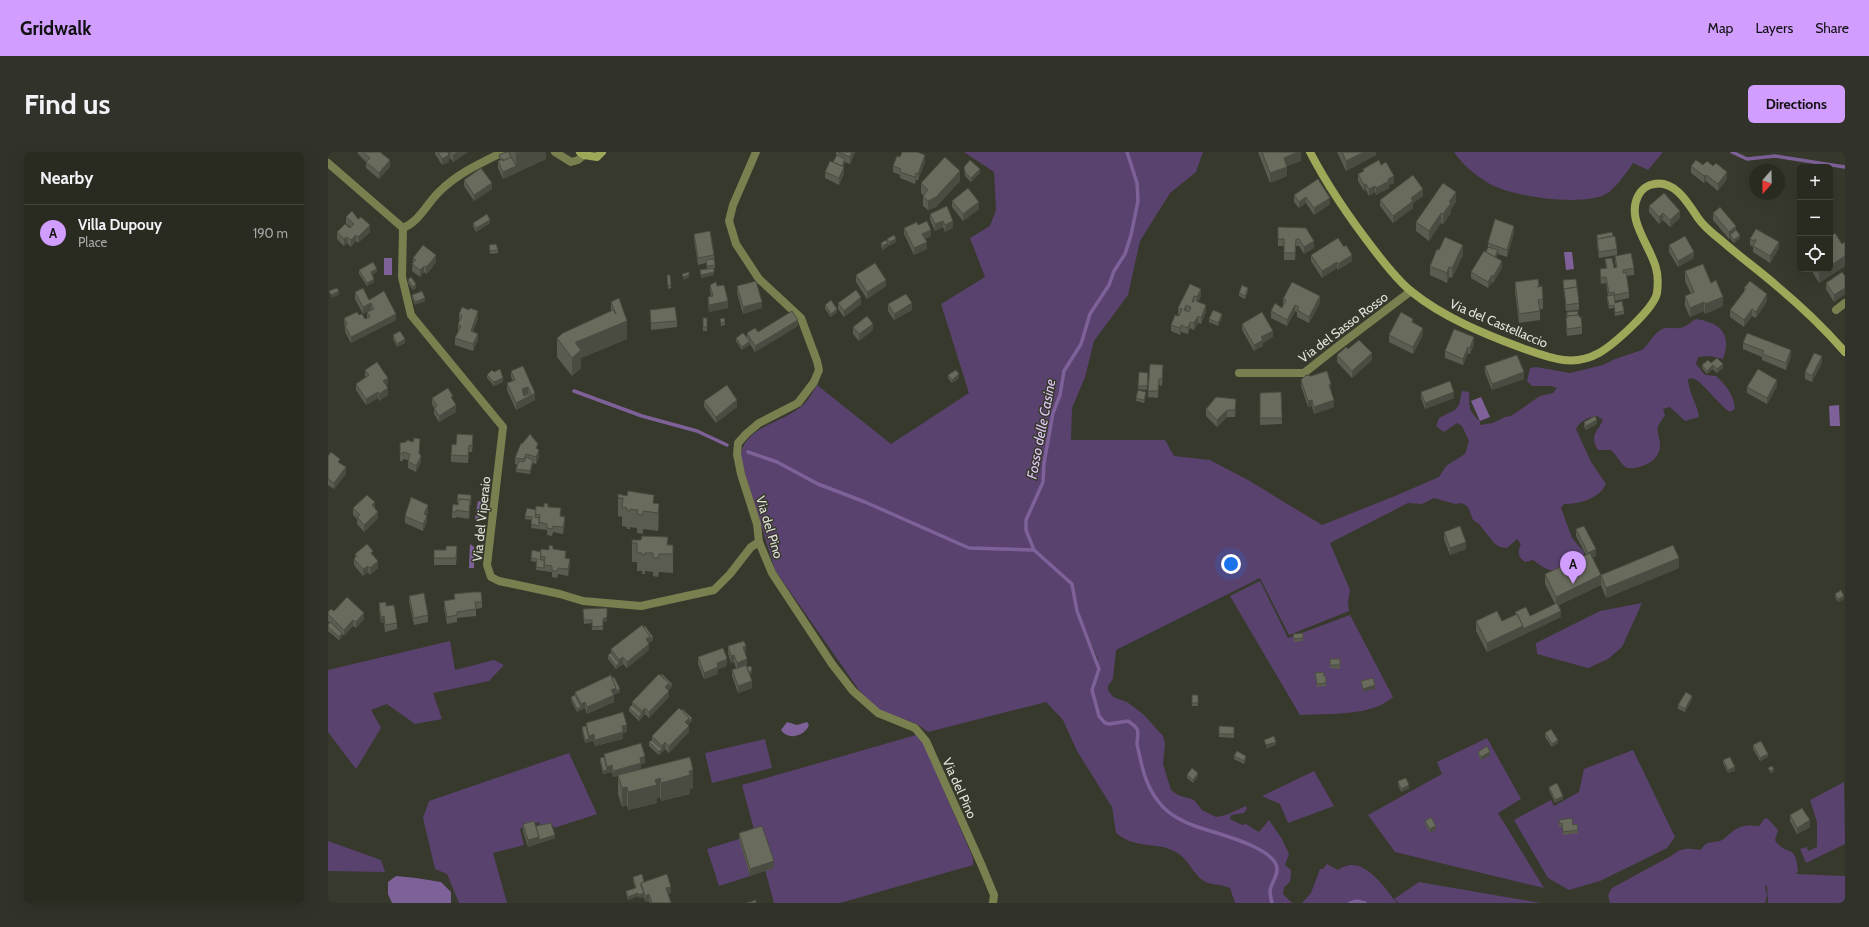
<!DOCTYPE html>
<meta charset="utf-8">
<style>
:root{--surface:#292b21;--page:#31332a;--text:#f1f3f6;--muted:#a5a7a5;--line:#45473f;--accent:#d19dfe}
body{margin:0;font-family:Cabin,sans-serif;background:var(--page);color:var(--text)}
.controls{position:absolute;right:12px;top:12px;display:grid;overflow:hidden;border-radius:6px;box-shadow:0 4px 16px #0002}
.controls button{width:36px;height:36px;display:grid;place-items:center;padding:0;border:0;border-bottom:1px solid var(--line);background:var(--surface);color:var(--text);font:20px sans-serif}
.compass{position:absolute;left:1421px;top:12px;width:36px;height:36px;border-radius:50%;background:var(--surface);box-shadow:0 4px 16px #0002;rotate:200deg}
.you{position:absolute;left:903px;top:412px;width:14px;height:14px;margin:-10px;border:3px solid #fff;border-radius:50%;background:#1a73e8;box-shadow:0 0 0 6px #1a73e833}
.badge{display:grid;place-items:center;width:26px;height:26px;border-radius:50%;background:var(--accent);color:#111;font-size:13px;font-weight:700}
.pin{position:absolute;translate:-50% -33px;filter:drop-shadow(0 1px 2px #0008)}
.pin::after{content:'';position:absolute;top:21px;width:14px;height:12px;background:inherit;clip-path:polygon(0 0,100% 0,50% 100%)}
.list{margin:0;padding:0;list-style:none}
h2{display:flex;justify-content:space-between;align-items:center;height:52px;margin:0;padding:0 16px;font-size:17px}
h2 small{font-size:13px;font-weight:400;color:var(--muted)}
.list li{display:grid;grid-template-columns:26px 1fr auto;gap:12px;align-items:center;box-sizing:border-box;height:56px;padding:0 16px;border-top:1px solid var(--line)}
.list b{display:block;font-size:15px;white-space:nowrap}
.list p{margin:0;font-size:13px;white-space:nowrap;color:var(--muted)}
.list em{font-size:13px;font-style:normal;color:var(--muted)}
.icon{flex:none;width:22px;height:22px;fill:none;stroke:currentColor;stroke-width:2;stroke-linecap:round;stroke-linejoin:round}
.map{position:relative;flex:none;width:1517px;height:751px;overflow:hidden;border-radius:6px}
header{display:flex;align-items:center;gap:24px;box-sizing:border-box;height:56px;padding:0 20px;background:var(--accent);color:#111}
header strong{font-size:19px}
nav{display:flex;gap:22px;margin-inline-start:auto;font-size:14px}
.intro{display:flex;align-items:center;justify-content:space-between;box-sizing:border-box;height:96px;padding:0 24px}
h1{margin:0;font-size:28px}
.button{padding:10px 18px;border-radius:6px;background:var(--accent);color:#111;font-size:14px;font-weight:700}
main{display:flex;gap:24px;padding:0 24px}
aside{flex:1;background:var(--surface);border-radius:6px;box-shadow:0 4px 16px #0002}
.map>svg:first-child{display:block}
.green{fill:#5a426f;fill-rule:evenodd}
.water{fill:#7e6199}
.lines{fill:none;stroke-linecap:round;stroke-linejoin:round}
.stream{stroke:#7e6199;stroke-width:3.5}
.street{stroke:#7a7f50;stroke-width:8}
.secondary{stroke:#9fa759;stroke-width:8}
.wall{fill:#5a5c50}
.shaded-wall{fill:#4a4b41}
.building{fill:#696b5d;stroke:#4a4b41;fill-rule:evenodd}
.labels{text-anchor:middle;stroke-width:3;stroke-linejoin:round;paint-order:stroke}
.street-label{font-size:13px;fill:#e2e3db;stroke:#37392c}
.water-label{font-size:14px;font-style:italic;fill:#e0c7f8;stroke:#37392c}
</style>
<header>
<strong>Gridwalk</strong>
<nav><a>Map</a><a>Layers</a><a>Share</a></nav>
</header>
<div class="intro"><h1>Find us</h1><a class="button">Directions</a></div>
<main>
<aside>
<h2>Nearby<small></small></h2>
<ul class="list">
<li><span class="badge">A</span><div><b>Villa Dupouy</b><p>Place</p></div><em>190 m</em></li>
</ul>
</aside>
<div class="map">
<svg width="1517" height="751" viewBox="0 0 1517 751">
<rect width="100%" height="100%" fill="#37392c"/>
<g class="green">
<path d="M636,0H875L868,20L842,41L812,89L800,143L766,189L757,225L744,256L743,288H837L846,304L882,308L920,328L994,373L1067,344L1111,325L1118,314L1137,302L1141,289L1134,274L1129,271L1116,280L1108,274L1111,266L1127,258L1131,253L1134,239L1141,240C1142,254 1139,258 1152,269V273L1165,271L1177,265L1183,264L1212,244L1225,241L1229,236L1223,234H1204L1199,229L1202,216L1208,215L1242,221L1275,213L1287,207L1314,198C1321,192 1324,184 1331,179C1337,174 1345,177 1352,176C1359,175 1362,170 1368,167C1393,171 1404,182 1395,207L1382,204L1370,205L1368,212L1377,223L1388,224C1398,233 1406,243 1407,257L1402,260C1392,254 1373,228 1366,227C1365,226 1360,227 1360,227C1361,242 1369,251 1371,265L1357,269L1342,255L1335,257L1337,263C1335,267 1332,270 1330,274C1328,280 1332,286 1332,292C1333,302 1325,310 1317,313C1293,322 1296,311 1283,298H1270C1261,283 1269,281 1275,268L1269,264C1259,266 1253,268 1248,277L1263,310L1278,332C1271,347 1251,352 1236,352L1233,356L1244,386L1256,400L1255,407C1231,419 1228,426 1205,408L1197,410C1190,405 1189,401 1193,392L1189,387L1179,396L1172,395L1166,391L1151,372L1145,368L1140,355L1134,351L1127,352L1106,346L1094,352L1080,351L1002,391L1022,438L1020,450L1021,459L961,483L932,426L788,498L785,527L780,534V538L785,545L799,550L815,562L835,584L837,591L835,612L843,638L850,643L866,648L874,658L888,665L898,663L918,654L919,657L916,661L903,663L902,667L914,673L918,672L931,680L941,668L954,687L961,702L957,713L963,718C963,727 963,731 956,735L955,742L963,750L966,751H907L902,736C893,732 882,733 876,729C866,723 861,709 851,702C831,688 810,699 788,681L784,655L749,599L735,568L718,550L600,580L589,572L546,556L531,538L447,418L412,305C417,272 457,272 477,251C482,246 485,239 489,233L563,292L641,241L613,152L657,125L642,86L662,74L668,58L666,20ZM754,470L770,507V515L753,470Z"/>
<path d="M1126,0H1335L1320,18L1305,11C1299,20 1286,39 1276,43C1251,54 1184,45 1160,31C1146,22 1135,13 1126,0Z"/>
<path d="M932,429L960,486L1022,463L1065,545C1043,565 1000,561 972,563L902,444Z"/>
<polygon points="1314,451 1294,495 1280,507 1260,516 1209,502 1208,491 1272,459"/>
<polygon points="122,489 127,518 166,508 176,513 161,529 105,541 114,567 87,572 59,552 43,558 53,576 28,617 0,580 0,518"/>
<polygon points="588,583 594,588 645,706 645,713 512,751 446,751 414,633"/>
<polygon points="1159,586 1193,647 1170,661 1216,736 1067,700 1040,663 1114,622 1109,610"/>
<polygon points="437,587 444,616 384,631 377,601"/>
<polygon points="1305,598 1347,685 1339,696 1272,729 1241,738 1220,726 1186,668 1223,648 1226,654 1251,640 1256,617"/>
<polygon points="241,601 269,662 226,676 225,673 212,675 211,670 192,677 196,693 165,701 179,751 131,751 119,722 107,717 95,666 101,649"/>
<polygon points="986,619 1006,654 960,671 952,652 934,644"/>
<polygon points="1516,630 1517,692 1478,711 1472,697 1479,695 1480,699 1489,695 1489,670 1482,648"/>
<path d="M1437,666L1440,667L1450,678L1447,688C1457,705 1468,690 1470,719L1468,722L1517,724V751H1440L1439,733L1437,734L1439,743L1437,751H1282L1280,743L1284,736L1343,704C1354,695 1360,696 1373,698C1379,687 1386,692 1394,688C1398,686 1400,682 1404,680C1412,673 1421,673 1431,674Z"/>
<polygon points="411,687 422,724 391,734 379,697"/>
<polygon points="0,689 53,708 57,720 0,719"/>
<path d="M999,712L1010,718C1034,700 1056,735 1069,751H974L983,741L992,717H995Z"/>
<polygon points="1091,730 1213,751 1071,751 1066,747"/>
</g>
<g class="water">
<polygon points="1236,100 1244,100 1246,117 1238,118"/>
<rect x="56" y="106" width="8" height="17"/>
<polygon points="1153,245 1162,265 1152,269 1143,249"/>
<polygon points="1511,253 1512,274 1502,274 1501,254"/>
<polygon points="150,349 154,350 151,369 147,368"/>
<polygon points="142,392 146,395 146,416 141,416"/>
<path d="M459,570L469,573L479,570L481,573C477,584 460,589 453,578Z"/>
<polygon points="68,724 88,726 113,730 123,740 123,751 64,751 60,742 60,730"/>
</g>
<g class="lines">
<g class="stream">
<path d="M799,0L809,31L810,49L803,83L797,102L786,119L781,133L762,162L753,192L736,219L732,243L725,261L716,311L715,330L698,368V378L706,398L744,432L749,459L771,517L764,538L771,564L777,571L781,572L800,569C803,571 807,574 809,577C811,581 809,587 809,592C814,616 818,638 836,656C844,664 856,670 867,674C885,681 946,694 949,716C950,724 943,731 942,739C942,743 943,747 944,751"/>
<polyline points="1404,0 1419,7 1447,4 1517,15"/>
<polyline points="246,239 314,264 369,279 399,293"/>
<polyline points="420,300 449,310 490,332 537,350 641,396 706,398"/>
<polyline points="1022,751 1029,749 1037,751"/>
</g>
<g class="street">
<polyline points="227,0 243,10 250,8 256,3"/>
<polyline points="428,0 405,53 401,69 408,92 431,127 473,166 489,209 491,218 486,230 470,251 431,271 418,282 410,291 409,302 413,322 429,372 431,390 444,421 504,512 525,539 550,561 587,576 598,589 654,714 666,743 665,751"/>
<polyline points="0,11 75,76"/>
<polyline points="75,76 74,125 83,163 175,275 159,413 163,425 171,429 232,442 255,449 313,454 386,438 402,422 423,395 431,390"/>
<path d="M75,76C92,69 99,51 112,39C130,21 153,11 175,0"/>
<polyline points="1508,158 1517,151"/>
<polyline points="911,221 976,221 1009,195 1083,139"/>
</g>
<g class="secondary">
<polyline points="252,0 256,3 269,5 274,0"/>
<path d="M982,0C1000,35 1023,68 1047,99C1058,113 1070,129 1084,140C1115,165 1156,182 1194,196C1220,205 1244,216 1271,201C1285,193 1326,157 1329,141C1330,133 1330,123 1328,116C1322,93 1298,68 1310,44C1313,38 1319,33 1326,32C1347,28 1360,51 1370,66C1376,75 1385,82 1394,89C1412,105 1432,119 1450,135C1474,155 1496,176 1517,200"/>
</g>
</g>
<g class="wall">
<polygon points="30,0 54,0 53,1 62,15 51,27 38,16 38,10 30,2"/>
<polygon points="107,0 140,0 125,10 122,6 121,7 121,10 114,13 107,2"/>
<polygon points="178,0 218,0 218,7 175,27 170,16 170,9 172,8 171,6 171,3"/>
<polygon points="508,0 527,0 522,12 517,10 515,15 516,22 511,33 497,26 497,20 505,10 508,5"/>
<polygon points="930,0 973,0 973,9 959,14 959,24 942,31"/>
<polygon points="1009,0 1048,0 1048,3 1018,19"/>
<polygon points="572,5 597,10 590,28 588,28 587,32 572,26 572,23 565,20 565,14"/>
<polygon points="1053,13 1066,31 1061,33 1061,36 1048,43 1047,40 1041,44 1038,38 1036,39 1030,29 1030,22 1035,20 1035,17"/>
<polygon points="1375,13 1399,27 1390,39 1378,29 1376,31 1363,21 1363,14"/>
<polygon points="636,15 652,21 643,30 637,24"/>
<polygon points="990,27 1002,52 986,63 978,51 971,56 966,50 966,43"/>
<polygon points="136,28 164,37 146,49 136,34"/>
<polygon points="632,29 608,55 600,58 595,54 595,44 596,44 593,41 593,31"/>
<polygon points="1095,44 1085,51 1085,56 1065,71 1052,54 1052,48"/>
<polygon points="624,49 651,57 635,69 624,55"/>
<polygon points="1128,50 1123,57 1123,61 1115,72 1113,71 1101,89 1088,79 1088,70"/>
<polygon points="619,54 625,76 617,80 615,75 607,79 602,68 602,62"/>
<polygon points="1321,54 1352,66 1342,75 1335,68 1331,72 1321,60"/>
<polygon points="1385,61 1408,79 1412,86 1406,91 1402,86 1401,87 1385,68"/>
<polygon points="18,65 42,80 30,91 28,89 23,95 19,91 16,94 9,87 9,80 22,76 23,75 18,72"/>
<polygon points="145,71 162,71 148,80 145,74"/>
<polygon points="590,73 603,84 597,87 599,97 586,103 576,82 576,76"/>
<polygon points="950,75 986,96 976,102 971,94 968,94 967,108 956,108 956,94 950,94"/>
<polygon points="1428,77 1451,96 1442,111 1425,100 1425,95 1422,93 1422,87"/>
<polygon points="1186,80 1179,105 1170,102 1168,106 1174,116 1165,131 1164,130 1160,136 1143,126 1143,120 1158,100 1160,96 1160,91"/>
<polygon points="366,82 386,103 387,113 387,116 386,116 386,123 373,126 372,118 379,117 378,111 370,113 366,88"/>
<polygon points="1269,83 1285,84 1289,97 1289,103 1271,106 1269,93"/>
<polygon points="559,87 568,90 561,94 560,92 560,94 555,98 553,94 553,91 559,89"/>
<polygon points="1517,90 1517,114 1491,131 1485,121 1485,117 1502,117 1514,92"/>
<polygon points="161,93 170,98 170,101 162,102"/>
<polygon points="1341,93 1366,106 1350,115 1341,100"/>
<polygon points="1111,98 1135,103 1124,126 1121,125 1119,131 1102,123 1102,114"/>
<polygon points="983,103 1024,109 1010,118 1009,116 994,126 983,109"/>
<polygon points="1287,104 1306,116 1306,123 1298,124 1301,140 1301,146 1287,149 1287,151 1296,159 1296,162 1287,164 1286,156 1281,157 1279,148 1279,144 1280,144 1278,131 1273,132 1272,123 1272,117 1278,116 1277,107 1286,116 1288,115 1287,110"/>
<polygon points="85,106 108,110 103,117 98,122 96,120 92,125 84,119"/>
<polygon points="31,118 49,120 44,123 46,130 39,134 31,122"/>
<polygon points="1357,119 1383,131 1395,154 1377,162 1376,159 1362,165 1357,154 1357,144 1363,142 1357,129"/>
<polygon points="339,123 343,133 343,136 340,137"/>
<polygon points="528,123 558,134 539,147 528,130"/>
<polygon points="1517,124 1517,142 1506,150 1498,137 1498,131"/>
<polygon points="80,128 88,136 85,138 80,131"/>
<polygon points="1235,128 1249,135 1251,151 1251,158 1238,159"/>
<polygon points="1187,130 1211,135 1215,147 1215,157 1212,157 1212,168 1191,171 1187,140"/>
<polygon points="862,132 873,144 870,150 878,159 873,172 870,171 866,178 862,176 860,182 853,180 852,183 843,179 843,173 851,164 851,163 850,162 850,156"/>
<polygon points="382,133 389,134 400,156 381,160 380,151 380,145 383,144 382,139"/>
<polygon points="409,134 434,156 415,162 409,141"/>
<polygon points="1416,136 1439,149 1428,166 1424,164 1416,175 1402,165 1402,158 1416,140"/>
<polygon points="920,139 917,147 911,144 911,141"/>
<polygon points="27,140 41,148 68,168 23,191 17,180 16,166 31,163 37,167 39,166 39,160 43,158 43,157 35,162 27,147"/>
<polygon points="84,143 97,149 87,153 84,146"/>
<polygon points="955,147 992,151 981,171 969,165 969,160 967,159 959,174 943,166 943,159 954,156 955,153"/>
<polygon points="283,150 299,187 253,206 253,216 244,224 229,205 229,186 283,159"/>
<polygon points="510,151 533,152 516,165 510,157"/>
<polygon points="560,152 584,158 566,168 560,159"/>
<polygon points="497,153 509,160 503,165 497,157"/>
<polygon points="322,158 349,169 349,175 323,178"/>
<polygon points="1239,160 1251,165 1254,175 1254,182 1239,184 1238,173"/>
<polygon points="131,162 150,166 145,180 150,188 145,199 127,193 127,186 130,179 130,172 132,169 131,168"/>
<polygon points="894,165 890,174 881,170 881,167"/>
<rect x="375" y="166" width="4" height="13"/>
<polygon points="392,167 397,170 397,173 393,174"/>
<polygon points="1085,171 1095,183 1085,202 1061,190 1061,183"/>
<polygon points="914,172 945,185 935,191 935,194 926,199 914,178"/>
<polygon points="470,174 427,200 422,192 414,198 408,189 408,186 419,186 419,181"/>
<polygon points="525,175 545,178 531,189 525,182"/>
<polygon points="65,183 77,191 69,195 65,187"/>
<polygon points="1415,191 1463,205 1458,218 1434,208 1434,205 1415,197"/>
<polygon points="1146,192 1142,202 1140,201 1135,213 1117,206 1117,199"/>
<polygon points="1009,203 1044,208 1024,226 1009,210"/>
<polygon points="1383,211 1395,216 1389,221 1385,217 1379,222 1374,216 1374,213"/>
<polygon points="1494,211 1484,230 1477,227 1477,220"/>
<polygon points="195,214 207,248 188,258 179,238 179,231 185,229 183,225 183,219"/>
<polygon points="1157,214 1196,227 1164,238 1157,221"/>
<polygon points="37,218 60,232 58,233 60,243 51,249 50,246 38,253 28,238 28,232 38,225 37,224"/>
<polygon points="835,220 834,234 831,233 830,246 820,245 820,239"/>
<polygon points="820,221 819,238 810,237 810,234"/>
<polygon points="159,223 175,230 166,234 159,226"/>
<polygon points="620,223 631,226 624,231 620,226"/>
<polygon points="973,228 1003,239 1006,255 986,262 984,254 980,255 973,234"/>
<polygon points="1449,234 1439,252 1419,241 1419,235"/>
<polygon points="953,240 954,272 932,273 932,241"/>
<polygon points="1093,240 1126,246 1097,257 1093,246"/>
<polygon points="818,243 816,251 808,249 808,246"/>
<polygon points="104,246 125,248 128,260 111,270 106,262 106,256 104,252"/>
<polygon points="376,249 409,255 388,271 376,255"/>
<polygon points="908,253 907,265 899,265 889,275 878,264 878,257"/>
<polygon points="1256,270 1269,272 1258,278 1256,274"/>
<polygon points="145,289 144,300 141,300 140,311 123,310 123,303 128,293"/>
<polygon points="72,291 92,294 91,301 93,310 88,320 80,316 80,308 75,307 75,309 72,309"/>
<polygon points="210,297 211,304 208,312 205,311 202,322 188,320 188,317 189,313 187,312 187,306"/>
<polygon points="0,304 18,322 6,337 0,333"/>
<polygon points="290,346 331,352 331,370 330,379 315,377 315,382 309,381 309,376 302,375 302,377 299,377 299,375 294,374 294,365 290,364"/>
<polygon points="143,347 143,353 142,353 141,367 128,365 128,366 124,366 124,360 130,353 130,351 129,351 129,348"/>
<polygon points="216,355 220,355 233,364 237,371 235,382 225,380 224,384 219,383 219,378 203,376 204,368 197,367 197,364 208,358"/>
<polygon points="25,356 47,357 50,366 36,380 29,372 29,367 25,363"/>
<polygon points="100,360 98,364 99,370 95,379 77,371 77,364"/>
<polygon points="1248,377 1268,404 1265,405 1273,433 1231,453 1233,465 1159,500 1148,479 1148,469 1174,469 1187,463 1187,460 1202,464 1227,452 1217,432 1217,422 1258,403 1248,384"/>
<polygon points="1116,380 1138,397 1122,403 1116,387"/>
<polygon points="304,388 345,393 345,421 331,420 330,425 325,424 325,420 317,419 317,422 314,422 314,419 309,419 309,410 304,410"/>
<polygon points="225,397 238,406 242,413 240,424 230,422 229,426 224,425 224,420 208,418 208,410 203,409 203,406 213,400"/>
<polygon points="106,398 118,398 129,401 128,413 106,413"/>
<polygon points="27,402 45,403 50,416 42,423 40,420 35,424 26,413 26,407 27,406"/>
<polygon points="1351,416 1278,446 1273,433 1273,423"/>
<polygon points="126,442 154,450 154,456 148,457 148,464 129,466 129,470 119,472 116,456 116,449 126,447"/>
<polygon points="1507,442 1516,447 1510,450 1507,445"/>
<polygon points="81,444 100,463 100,470 86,473 81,450"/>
<polygon points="51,451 58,454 69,471 69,477 57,480 56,471 53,471 51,458"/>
<polygon points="255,457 279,469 275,470 275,478 264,478 264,471 256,472"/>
<polygon points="6,459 36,467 28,476 25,474 16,484 14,482 14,485 11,488 0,479 0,473 2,471 0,469 0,460"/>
<polygon points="314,473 325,488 321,491 321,498 299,516 295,512 288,517 280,507 280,503 283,501 283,497"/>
<polygon points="965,482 975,486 975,489 966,490"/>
<polygon points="400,494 418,501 417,501 419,513 418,514 424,520 422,523 424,536 410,541 404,524 404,518 408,516 406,510 403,511 400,501"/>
<polygon points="370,505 399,512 397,515 390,517 390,522 376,527 370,512"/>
<polygon points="1002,507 1012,507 1012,517 1002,516"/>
<polygon points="987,521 998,524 998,534 989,535"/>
<polygon points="331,522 344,535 340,538 341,545 321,566 317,562 311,569 301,559 301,556 304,553 304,550"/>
<polygon points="247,540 292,540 286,543 286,550 259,562 257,556 249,560 243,548 243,545 247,543"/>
<rect x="864" y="543" width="6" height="11"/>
<polygon points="1364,547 1357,560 1350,557 1350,553"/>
<polygon points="351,556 364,569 360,573 361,580 341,601 337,597 331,603 321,594 321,590 324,588 324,584"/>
<polygon points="258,571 299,580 295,581 295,587 267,594 266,589 257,591 254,578 254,575 258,574"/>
<polygon points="891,574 906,575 906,586 891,585"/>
<polygon points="1217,581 1230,591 1224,595 1217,585"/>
<polygon points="1425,593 1440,605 1432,609 1425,597"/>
<polygon points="1150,600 1162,603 1153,608 1150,603"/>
<polygon points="276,602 317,611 313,612 313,617 365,636 362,637 362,642 333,649 332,645 329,646 329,651 300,658 299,653 294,655 290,642 290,624 285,625 284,620 275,622 272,609 272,606 276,605"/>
<polygon points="906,604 918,607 916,612 906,607"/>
<polygon points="1395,608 1407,619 1400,621 1395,611"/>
<polygon points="859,623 870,624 865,631 859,626"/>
<polygon points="1070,629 1081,636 1073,640 1070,633"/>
<polygon points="1221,635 1235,647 1227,651 1221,638"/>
<polygon points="1462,663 1482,675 1469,682 1462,669"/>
<polygon points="1231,668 1245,673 1250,678 1250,681 1235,683 1234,675 1231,675"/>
<polygon points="1097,669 1108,677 1102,681 1097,672"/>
<polygon points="195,672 208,674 227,686 200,695 195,679"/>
<polygon points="411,681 446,716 422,724 411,687"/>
<polygon points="305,725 343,741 340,742 343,751 322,751 321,749 317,750 316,745 311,746 310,744 300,748 298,742 298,739 307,736 305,729"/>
</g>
<g class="shaded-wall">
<polygon points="122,0 122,6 121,7 121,10 114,13 114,7"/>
<polygon points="130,0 140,0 125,10 125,3"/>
<polygon points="193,0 218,0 218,7 175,27 175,20 188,14 188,2"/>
<polygon points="524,0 527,0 527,1 522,12 522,5"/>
<polygon points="970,0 973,0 973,9 956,15 956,6"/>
<polygon points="1036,0 1048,0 1048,3 1018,19 1018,9"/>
<polygon points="597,3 597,10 590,28 590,22"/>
<polygon points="517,7 517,10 512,20 512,17"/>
<polygon points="62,8 62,15 51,27 51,21"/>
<polygon points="516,15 516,22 511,33 511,26"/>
<polygon points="959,15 959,24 942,31 942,21"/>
<polygon points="652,17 652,21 643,30 643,26"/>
<polygon points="632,19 632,29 608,55 600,58 600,49"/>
<polygon points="1399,20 1399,27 1390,39 1390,32"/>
<polygon points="588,21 588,28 587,32 587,25"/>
<polygon points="1378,23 1378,29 1376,31 1376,24"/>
<polygon points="1066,24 1066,31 1061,33 1061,36 1048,43 1048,36 1060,27"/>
<polygon points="164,31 164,37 146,49 146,43"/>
<polygon points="1038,32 1038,38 1036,39 1036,33"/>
<polygon points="1047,34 1047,40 1041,44 1041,37"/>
<polygon points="1095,37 1095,44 1085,51 1085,56 1065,71 1065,64 1083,46"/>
<polygon points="1128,40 1128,50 1123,57 1123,61 1115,72 1115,62 1121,50"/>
<polygon points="978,45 978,51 971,56 971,50"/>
<polygon points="1002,46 1002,52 986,63 986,56"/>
<polygon points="651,50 651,57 635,69 635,62"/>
<polygon points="1352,59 1352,66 1342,75 1342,68"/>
<polygon points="1113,61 1113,71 1101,89 1101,79"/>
<polygon points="1335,61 1335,68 1331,72 1331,65"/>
<polygon points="162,68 162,71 148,80 148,76"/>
<polygon points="615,69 615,75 607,79 607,72"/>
<polygon points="625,69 625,76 617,80 617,73"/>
<polygon points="42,73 42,80 30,91 30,85"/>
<polygon points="1186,74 1186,80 1179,105 1179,98"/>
<polygon points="1408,74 1408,80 1402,83 1402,86 1401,87 1401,80"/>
<polygon points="603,78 603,84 594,88 594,82"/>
<polygon points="28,83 28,89 23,95 23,88"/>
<polygon points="1412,83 1412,86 1406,91 1406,88"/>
<polygon points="19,85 19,91 16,94 16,87"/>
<polygon points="568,87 568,90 561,94 561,90"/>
<polygon points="986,89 986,96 976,102 976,95"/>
<polygon points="599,90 599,97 586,103 586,96"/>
<polygon points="1451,90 1451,96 1442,111 1442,104"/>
<polygon points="560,91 560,94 555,98 555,94"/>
<polygon points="1135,93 1135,103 1124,126 1124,116"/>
<polygon points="1170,98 1170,102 1166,111 1166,108"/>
<polygon points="1366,100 1366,106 1350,115 1350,109"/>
<polygon points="108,103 108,110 103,117 98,122 98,115"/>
<polygon points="1024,103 1024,109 1010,118 1010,112"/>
<polygon points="1517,104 1517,114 1491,131 1491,121 1497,117 1502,117 1502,114"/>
<polygon points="1174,109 1174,116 1165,131 1165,125"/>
<polygon points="1009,110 1009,116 994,126 994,119"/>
<polygon points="96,114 96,120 92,125 92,118"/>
<polygon points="1121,115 1121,125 1119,131 1119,121"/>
<polygon points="49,117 49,120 43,124 43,120"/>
<polygon points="386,120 386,123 373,126 373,123"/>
<polygon points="361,123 361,126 355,128 355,125"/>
<polygon points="1164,123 1164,130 1160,136 1160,130"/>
<polygon points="46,127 46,130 39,134 39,131"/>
<polygon points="558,128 558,134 539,147 539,140"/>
<polygon points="88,132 88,136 85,138 85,135"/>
<polygon points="920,136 920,139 917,147 917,144"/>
<polygon points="1517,136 1517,142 1506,150 1506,143"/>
<polygon points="873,137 873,144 870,150 868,149 869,145"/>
<polygon points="11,139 11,143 3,146 3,143"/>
<polygon points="1439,142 1439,149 1428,166 1428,160"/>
<polygon points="992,144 992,151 981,171 981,165"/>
<polygon points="533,145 533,152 516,165 516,159"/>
<polygon points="1395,145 1395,154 1377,162 1377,152"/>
<polygon points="97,146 97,149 87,153 87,150"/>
<polygon points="400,149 400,156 381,160 381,153"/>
<polygon points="434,150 434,156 415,162 415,155"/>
<polygon points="1376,150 1376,159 1362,165 1362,156"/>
<polygon points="43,151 43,157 35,162 35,155"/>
<polygon points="584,151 584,158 566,168 566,162"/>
<polygon points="858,153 858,159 856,158"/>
<polygon points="878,153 878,159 873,172 873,166"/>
<polygon points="967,153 967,159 959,174 959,168"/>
<polygon points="509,157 509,160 503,165 503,162"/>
<polygon points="1424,157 1424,164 1416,175 1416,168"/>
<polygon points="150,159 150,166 143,185 143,179"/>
<polygon points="68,162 68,168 23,191 23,185"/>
<polygon points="894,162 894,165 890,174 890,171"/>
<polygon points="870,164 870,171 866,178 866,171"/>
<polygon points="470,168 470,174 427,200 427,194"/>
<polygon points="299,169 299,187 253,206 253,216 244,224 244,206 248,190"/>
<polygon points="862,170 862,176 860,182 860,176"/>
<polygon points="545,172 545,178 531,189 531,182"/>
<polygon points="853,173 853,180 852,183 852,176"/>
<polygon points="1095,176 1095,183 1085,202 1085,195"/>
<polygon points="945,179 945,185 935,191 935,194 926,199 926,193 933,185"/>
<polygon points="150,182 150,188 145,199 145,192"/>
<polygon points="1146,185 1146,192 1142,202 1142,196"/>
<polygon points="77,187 77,191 69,195 69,192"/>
<polygon points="422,189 422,193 414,198 414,195"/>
<polygon points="1140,195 1140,201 1135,213 1135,207"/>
<polygon points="1463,198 1463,205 1458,218 1458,211"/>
<polygon points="1044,201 1044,208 1024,226 1024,219"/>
<polygon points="1494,204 1494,211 1484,230 1484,224"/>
<polygon points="1395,212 1395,216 1389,221 1389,217"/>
<polygon points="1385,213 1385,217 1379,222 1379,219"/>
<polygon points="1196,220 1196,227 1164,238 1164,232"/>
<polygon points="631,222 631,226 624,231 624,228"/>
<polygon points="60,226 60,232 55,235 55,229"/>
<polygon points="175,226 175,230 166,234 166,230"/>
<polygon points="1449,228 1449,234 1439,252 1439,246"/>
<polygon points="1003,232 1003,239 1001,240 1001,233"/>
<polygon points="200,235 200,241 194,244 194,237"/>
<polygon points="60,236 60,243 51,249 51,242"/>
<polygon points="50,240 50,246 38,253 38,247"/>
<polygon points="1126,240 1126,246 1097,257 1097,251"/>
<polygon points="207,241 207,248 188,258 188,251"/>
<polygon points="409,248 409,255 388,271 388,265"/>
<polygon points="984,248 984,254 980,255 980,249"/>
<polygon points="1006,248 1006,255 986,262 986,255"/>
<polygon points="128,253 128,260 111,270 111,264"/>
<polygon points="899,258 899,265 889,275 889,268"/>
<polygon points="1269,268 1269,272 1258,278 1258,274"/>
<polygon points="211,298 211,304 208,312 208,305"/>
<polygon points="93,304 93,310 88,320 88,314"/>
<polygon points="205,308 205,311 202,322 202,319"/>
<polygon points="18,315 18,322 6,337 6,331"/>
<polygon points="142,348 142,355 141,367 141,360"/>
<polygon points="47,350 47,357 44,353"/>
<polygon points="331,352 331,370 330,379 330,361"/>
<polygon points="100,353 100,360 96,369 96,362"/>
<polygon points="50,360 50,366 36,380 36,373"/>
<polygon points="99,364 99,370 95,379 95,372"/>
<polygon points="237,365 237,371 235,382 235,375"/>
<polygon points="1138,390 1138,397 1122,403 1122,396"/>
<polygon points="1268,397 1268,404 1260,408 1260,401"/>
<polygon points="1351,406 1351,416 1278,446 1278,436"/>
<polygon points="242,407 242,413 240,424 240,417"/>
<polygon points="50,409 50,416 42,423 42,416"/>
<polygon points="40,414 40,420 35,424 35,417"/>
<polygon points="1273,423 1273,433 1228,454 1228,445"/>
<polygon points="1516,444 1516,447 1510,450 1510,447"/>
<polygon points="1233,459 1233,465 1159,500 1159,491 1195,474"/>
<polygon points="36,461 36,467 28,476 28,470"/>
<polygon points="56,464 56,471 53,471 53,465"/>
<polygon points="279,465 279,469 275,470 275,467"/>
<polygon points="25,468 25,474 16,484 16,478"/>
<polygon points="14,481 14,485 11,488 11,485"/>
<polygon points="322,484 322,490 318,494 318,487"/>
<polygon points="325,485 325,488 322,490 322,487"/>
<polygon points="321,492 321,498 299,516 299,510"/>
<polygon points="418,494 418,501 415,502 415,495"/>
<polygon points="406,503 406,510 403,511 403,504"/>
<polygon points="295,505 295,512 288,517 288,514 291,511 291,508"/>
<polygon points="399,506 399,512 397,515 390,517 390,522 376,527 376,521 389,511"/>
<polygon points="419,507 419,513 409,518 409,511"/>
<polygon points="424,517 424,520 420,525 420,521"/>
<polygon points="424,529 424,536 410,541 410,534"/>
<polygon points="341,531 341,538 337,542 337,535"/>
<polygon points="344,532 344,535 341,538 341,534"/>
<polygon points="1047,533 1047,537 1035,540 1035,537"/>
<polygon points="288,536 292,537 292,540 286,543 286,550 259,562 259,555 283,538"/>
<polygon points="341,539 341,545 321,566 321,560"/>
<polygon points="1364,544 1364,547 1357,560 1357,557"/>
<polygon points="257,550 257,556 249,560 249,557 253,555 253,552"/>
<polygon points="317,556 317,562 311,569 311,565 314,562 314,559"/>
<polygon points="361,566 361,572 357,576 357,570"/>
<polygon points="364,566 364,569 361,572 361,569"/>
<polygon points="299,573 299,580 295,581 295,587 267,594 267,588 294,574"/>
<polygon points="361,574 361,580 341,601 341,594"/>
<polygon points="266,582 266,589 261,590 261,584"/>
<polygon points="261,587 261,590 257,591 257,588"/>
<polygon points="1230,588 1230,591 1224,595 1224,592"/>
<polygon points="337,590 337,597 331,603 331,600 334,597 334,594"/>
<polygon points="948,590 948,593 938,597 938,593"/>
<polygon points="1162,600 1162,603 1153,608 1153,605"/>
<polygon points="1440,602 1440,605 1432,609 1432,606"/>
<polygon points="317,604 317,611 313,612 313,618 285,625 285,619 312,606"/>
<polygon points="918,604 918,607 916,612 916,609"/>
<polygon points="284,613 284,620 275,622 275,619 279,618 279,615"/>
<polygon points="1407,615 1407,619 1400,621 1400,618"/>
<polygon points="1446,617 1446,620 1442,622 1442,619"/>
<polygon points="365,618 365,636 362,637 362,642 333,649 333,631 361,619"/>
<polygon points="870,621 870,624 865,631 865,628"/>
<polygon points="332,626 332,645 329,646 329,651 300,658 300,640 327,628"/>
<polygon points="1081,633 1081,636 1073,640 1073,637"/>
<polygon points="299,635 299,653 294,655 294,636"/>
<polygon points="1235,644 1235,647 1227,651 1227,648"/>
<polygon points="1482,668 1482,675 1469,682 1469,676"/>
<polygon points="1108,674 1108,677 1102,681 1102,677"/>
<polygon points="227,683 227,686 211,691 211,688"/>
<polygon points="211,685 211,691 200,695 200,688"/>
<polygon points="446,709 446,716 422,724 422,717"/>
<polygon points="343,735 343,741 338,743 338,736"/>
<polygon points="310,741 310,744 300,748 300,745"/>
<polygon points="316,741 316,745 311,746 311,743"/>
<polygon points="321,742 321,749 317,750 317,744"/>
</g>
<g class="building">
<polygon points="35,0 52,0 62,8 51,21 38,10 42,6"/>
<polygon points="110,0 122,0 120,1 121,3 114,7"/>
<polygon points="122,0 130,0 125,3"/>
<polygon points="178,0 181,0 183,5 175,9 175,7 173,8 171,3"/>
<polygon points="187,0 193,0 188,2"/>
<polygon points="510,0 524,0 522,5"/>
<polygon points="574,0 589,0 597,3 590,22 588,21 587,25 572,20 573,17 565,14 569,4 572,5"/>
<polygon points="934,0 970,0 956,6 959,15 942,21"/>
<polygon points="1014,0 1036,0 1018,9"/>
<polygon points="509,3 517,7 514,14 505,10"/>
<polygon points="183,5 188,14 175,20 170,9 175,7 175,9"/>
<polygon points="617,5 632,19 608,45 600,49 595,44 600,38 593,31"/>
<polygon points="642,8 652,17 643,26 637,20 636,15"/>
<polygon points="1051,8 1053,13 1058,10 1066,24 1060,27 1061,29 1048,36 1047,34 1041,37 1038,32 1036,33 1030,22 1036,19 1035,17"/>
<polygon points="1368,8 1375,13 1379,9 1385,14 1388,11 1399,20 1390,32 1378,23 1376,24 1363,14"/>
<polygon points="502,9 516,15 511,26 497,20"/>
<polygon points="153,16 164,31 146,43 136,28"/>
<polygon points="1085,23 1095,37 1083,46 1085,49 1065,64 1052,48"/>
<polygon points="990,27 1002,46 986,56 978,45 971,50 966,43"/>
<polygon points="1115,31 1128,40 1121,50 1123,51 1115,62 1113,61 1101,79 1088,70"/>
<polygon points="640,36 651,50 635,62 624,49"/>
<polygon points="1336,41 1352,59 1342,68 1335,61 1331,65 1321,54"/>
<polygon points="619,54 625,69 617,73 615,69 607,72 602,62"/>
<polygon points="1392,55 1408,74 1401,80 1385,61"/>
<polygon points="24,59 30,67 33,65 42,73 30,85 28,83 23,88 19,85 16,87 9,80 17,72 22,76 26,72 18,65"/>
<polygon points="159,62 162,68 148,76 145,71"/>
<polygon points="1167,67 1186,74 1179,98 1160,91"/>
<polygon points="599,69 603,78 594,82 599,90 586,96 576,76 589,70 590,73"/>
<polygon points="950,75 978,76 986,89 976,95 971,87 968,87 967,101 956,101 956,87 950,87"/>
<polygon points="1428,77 1451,90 1442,104 1425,94 1428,88 1427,87 1426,89 1422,87"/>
<polygon points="1408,78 1412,83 1406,88 1402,83"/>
<polygon points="382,79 386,103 370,106 366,82"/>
<polygon points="1284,80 1285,84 1269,87 1269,83"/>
<polygon points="1507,81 1514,92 1517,90 1517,104 1502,114 1502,86"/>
<polygon points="566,83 568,87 561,90 559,87"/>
<polygon points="1287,84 1289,97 1271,100 1269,87"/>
<polygon points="1357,84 1366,100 1350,109 1341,93"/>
<polygon points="1117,85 1135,93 1124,116 1121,115 1119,121 1102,114 1109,97 1111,98"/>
<polygon points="1010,86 1016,95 1018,93 1024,103 1010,112 1009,110 994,119 983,103"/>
<polygon points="558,88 560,91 555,94 553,91"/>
<polygon points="168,92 170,98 162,99 161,93"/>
<polygon points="95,93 108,103 103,110 98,115 96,114 92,118 84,112 88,108 85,106"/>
<polygon points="1160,95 1170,98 1167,105 1158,100"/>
<polygon points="1156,99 1174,109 1165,125 1164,123 1160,130 1143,120"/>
<polygon points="1303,101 1306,116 1295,118 1295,121 1298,120 1301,140 1287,143 1286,140 1281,141 1278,125 1273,126 1272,117 1279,116 1277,107 1284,106 1286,116 1289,115 1287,104"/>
<polygon points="386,107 387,113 379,114 378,108"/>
<polygon points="45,110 49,117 43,120 46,127 39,131 31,118"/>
<polygon points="547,111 558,128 539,140 528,123"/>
<polygon points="1375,112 1383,131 1388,128 1395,145 1377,152 1376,150 1362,156 1357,144 1366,140 1357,119"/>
<polygon points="386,116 386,120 373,123 372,118"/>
<polygon points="1488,117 1497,117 1491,121"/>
<polygon points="361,120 361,123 355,125 354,122"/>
<polygon points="1514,120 1517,124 1517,136 1506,143 1498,131"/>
<polygon points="339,123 342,123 343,133 340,134"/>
<polygon points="83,125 88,132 85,135 80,128"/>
<polygon points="1210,127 1211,133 1209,135 1214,134 1215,147 1210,148 1212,159 1191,162 1187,130"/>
<polygon points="1248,127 1249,135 1236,137 1236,140 1235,128"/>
<polygon points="428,129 434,150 415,155 409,134"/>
<polygon points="1422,129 1439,142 1428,160 1424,157 1416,168 1402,158 1418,137 1416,136"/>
<polygon points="388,130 389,134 396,133 400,149 381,153 380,145 385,144 382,133"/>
<polygon points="964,130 992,144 981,165 969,158 971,155 967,153 959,168 943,159 947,151 954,156 958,148 955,147"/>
<path d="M862,132L873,137L869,145L866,144L864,150H865L868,144L870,145L868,149L878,153L873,166L870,164L866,171L862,170L860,176L853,173L852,176L843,173L847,163L851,164L854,157L850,156ZM858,153L863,155L861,160L856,158Z"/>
<polygon points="914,133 920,136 917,144 911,141"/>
<polygon points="1249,135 1251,151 1238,153 1236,137"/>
<polygon points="9,136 11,139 3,143 1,139"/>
<polygon points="35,136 41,148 56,139 68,162 23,185 17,174 19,172 16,166 29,160 31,163 34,162 37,167 42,165 39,160 46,157 43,151 35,155 27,140"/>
<polygon points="528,138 533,145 516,159 510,151"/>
<polygon points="94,139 97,146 87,150 84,143"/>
<polygon points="578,142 584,151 566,162 560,152"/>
<polygon points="1286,143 1287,151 1294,149 1296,159 1287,161 1286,153 1281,154 1279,144"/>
<polygon points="291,146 299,169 248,190 248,192 253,198 244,206 229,186 235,181 285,158 288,162 283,150"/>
<polygon points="503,148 509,157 503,162 497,153"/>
<polygon points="134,155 141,158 142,156 150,159 143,179 150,182 145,192 127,186 133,174 130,172 134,164 131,162"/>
<polygon points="347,155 349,169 323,171 322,158"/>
<polygon points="885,158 894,162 890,171 881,167"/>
<polygon points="464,159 470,168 427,194 419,181 427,176 430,180"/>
<polygon points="1250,159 1250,163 1240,164 1239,165 1239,160"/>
<polygon points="934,160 945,179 933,185 935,188 926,193 914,172"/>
<polygon points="1073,160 1085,167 1084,170 1095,176 1085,195 1061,183"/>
<polygon points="1251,163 1251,165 1253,165 1254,175 1239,177 1238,167 1240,164"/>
<polygon points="539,164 545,172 531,182 525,175"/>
<rect x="375" y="166" width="4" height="9"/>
<polygon points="396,166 397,170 393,171 392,167"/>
<polygon points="1126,177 1146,185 1142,196 1140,195 1135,207 1117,199"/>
<polygon points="72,179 77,187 69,192 65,183"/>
<polygon points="415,181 422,189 414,195 408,186"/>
<polygon points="1419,181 1463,198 1458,211 1434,202 1436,199 1415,191"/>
<polygon points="1031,188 1044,201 1024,219 1009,203 1018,195 1020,197"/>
<polygon points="1486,201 1494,204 1484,224 1477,220"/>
<polygon points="1189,203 1196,220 1164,232 1157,214"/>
<polygon points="1389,206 1395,212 1389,217 1385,213 1379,219 1374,213 1380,208 1383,211"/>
<polygon points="49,210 60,226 55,229 60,236 51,242 50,240 38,247 28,232 41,223 37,218"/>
<polygon points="822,212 835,213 834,227 831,227 830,239 820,239"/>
<path d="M195,214L207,241L188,251L179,231L187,228L183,219ZM200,235L203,241L196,244L194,237Z"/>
<polygon points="172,217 175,226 166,230 159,223 164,218 166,220"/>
<polygon points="1430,217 1449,228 1439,246 1419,235"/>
<polygon points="628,218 631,222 624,228 620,223"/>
<polygon points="999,219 1003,232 1001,233 1006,248 986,255 984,248 980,249 973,228 978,223 983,224"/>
<polygon points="811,220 820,221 819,234 810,234"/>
<polygon points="1122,229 1126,240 1097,251 1093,240"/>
<polygon points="399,233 409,248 388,265 376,249"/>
<polygon points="120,236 125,244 123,245 128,253 111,264 106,256 109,254 104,246"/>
<polygon points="810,238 818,240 816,248 808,246"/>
<polygon points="953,240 954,266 932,266 932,241"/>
<polygon points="888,245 908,247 907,258 899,258 889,268 878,257"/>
<polygon points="1267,264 1269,268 1258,274 1256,270"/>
<polygon points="129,282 145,283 144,294 141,293 140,304 123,303 124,292 128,293"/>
<polygon points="202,282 210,292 208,296 211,298 208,305 198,302 196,307 187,306 193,291 194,292"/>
<polygon points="86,286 92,287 91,301 93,304 88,314 80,309 82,302 75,300 75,302 72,302 72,291 78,290 79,288 85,290"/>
<polygon points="3,300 12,307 10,310 18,315 6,331 0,327 0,304"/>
<polygon points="198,305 205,308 202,319 188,317 191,309 196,310"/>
<polygon points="300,339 326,343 325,351 331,352 330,361 315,359 315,363 309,362 310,358 302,357 302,359 299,359 299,356 294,355 295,346 290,346 290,342 299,344"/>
<polygon points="130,342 143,343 143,349 142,349 142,348 131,347 131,348 129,348"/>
<polygon points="39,343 47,350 44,353 50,360 36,373 29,365 32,363 25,356"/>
<polygon points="83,345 100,353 96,362 99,364 95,372 77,364"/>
<polygon points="131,347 142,348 141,360 128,358 128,360 124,360 125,352 130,353"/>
<polygon points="216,351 220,352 220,355 233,356 232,364 237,365 235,375 225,374 224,377 219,376 219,372 211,370 212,363 207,362 208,354 216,355"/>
<polygon points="199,356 208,358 207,365 211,366 211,374 203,372 204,365 197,364"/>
<polygon points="1132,374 1138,390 1122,396 1116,380"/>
<polygon points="1256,374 1268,397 1260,401 1248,377"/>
<polygon points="314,384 340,385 339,393 345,393 345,402 331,402 330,406 325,406 325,401 317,401 317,403 314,403 314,401 309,401 309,391 304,391 304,388 313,388"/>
<polygon points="39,392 45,399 43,401 50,409 42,416 40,414 35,417 26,407 29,404 27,402"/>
<polygon points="221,393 225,394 225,397 238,399 237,406 242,407 240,417 230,416 229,419 224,419 224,414 216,413 217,405 212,404 213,397 221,398"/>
<polygon points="1345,393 1351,406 1278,436 1273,423"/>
<polygon points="118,394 129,394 128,406 106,406 106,398 118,398"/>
<polygon points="204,398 213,400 212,408 216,408 216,416 208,415 209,407 203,406"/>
<polygon points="1262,401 1273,423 1228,445 1217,422"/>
<polygon points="1513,438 1516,444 1510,447 1507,442"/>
<polygon points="145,440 153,440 154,450 147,450 148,457 129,460 129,463 119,465 116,449 127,447 126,442"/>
<polygon points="96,441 100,463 86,466 81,444"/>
<polygon points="19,445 36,461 28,470 25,468 16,478 0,462 0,460 3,457 6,459"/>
<polygon points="58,450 58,454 66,453 69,471 57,473 56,464 53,465 51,451"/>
<polygon points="1229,451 1233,459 1195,477 1195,474 1189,462 1188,462 1187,460 1198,455 1202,464"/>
<polygon points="279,456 279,465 275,467 275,474 264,475 264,468 256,468 255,457"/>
<polygon points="1169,459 1174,469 1189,462 1195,474 1159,491 1148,469"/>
<polygon points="2,470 14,481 11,485 0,475 0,473"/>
<polygon points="314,473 322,484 318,487 321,492 299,510 295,505 291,508 283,497"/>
<polygon points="317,474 325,485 322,487 322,484 315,475"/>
<polygon points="975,481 975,486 966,487 965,482"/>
<polygon points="416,489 418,494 415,495 419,507 409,511 406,503 403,504 400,494"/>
<polygon points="395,496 399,506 397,508 389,511 390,515 376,521 370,505"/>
<polygon points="283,501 291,511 288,514 280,503"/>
<rect x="1002" y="507" width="10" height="6"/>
<polygon points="418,513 424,529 410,534 404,518"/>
<polygon points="423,514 424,517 421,521 419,515"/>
<polygon points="996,520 996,524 998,524 998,531 989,532 987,521"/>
<polygon points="331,522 341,531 337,535 341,539 321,560 317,556 314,559 304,550"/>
<polygon points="334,522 344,532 341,534 341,531 333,523"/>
<polygon points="283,523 288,536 283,538 286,543 259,555 257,550 253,552 247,540"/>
<polygon points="286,525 292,537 288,539 288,536 284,526"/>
<polygon points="1045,526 1047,533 1035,537 1033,529"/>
<polygon points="1358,540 1364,544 1357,557 1350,553"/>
<polygon points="247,543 253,555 249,557 243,545"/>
<rect x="864" y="543" width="6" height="8"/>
<polygon points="304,553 314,562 311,565 301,556"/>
<polygon points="351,556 361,566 357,570 361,574 341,594 337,590 334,594 324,584"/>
<polygon points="354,557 364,566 361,569 361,566 353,558"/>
<polygon points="295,560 299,573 294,574 295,580 267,588 266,582 261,584 258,571"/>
<polygon points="258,574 261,587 257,588 254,575"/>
<polygon points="891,574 906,575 906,582 891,582"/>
<polygon points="1223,577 1230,588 1224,592 1217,581"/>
<polygon points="946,584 948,590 938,593 936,588"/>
<polygon points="324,588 334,597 331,600 321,590"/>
<polygon points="1433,589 1440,602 1432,606 1425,593"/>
<polygon points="313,591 317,604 312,606 313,611 285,619 284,613 279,615 276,602"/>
<polygon points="1159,594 1162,600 1153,605 1150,600"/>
<polygon points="909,599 918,604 916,609 906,604"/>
<polygon points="276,605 279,618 275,619 272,606"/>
<polygon points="362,605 365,618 361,619 362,623 333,631 332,626 327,628 329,633 300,640 299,635 294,636 290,623"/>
<polygon points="1402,605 1407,615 1400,618 1395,608"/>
<polygon points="1444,614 1446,617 1442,619 1440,616"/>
<polygon points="864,616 870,621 865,628 859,623"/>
<polygon points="1078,626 1081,633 1073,637 1070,629"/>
<polygon points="1229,631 1235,644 1227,648 1221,635"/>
<polygon points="1474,656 1482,668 1469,676 1462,663"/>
<polygon points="1103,665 1108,674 1102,677 1097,669"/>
<polygon points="1244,666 1245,673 1249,672 1250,678 1235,680 1234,671 1231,672 1231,668"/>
<polygon points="206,669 211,685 200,688 195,672"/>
<polygon points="223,671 227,683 211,688 211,685 208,674"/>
<polygon points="434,674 446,709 422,717 411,681"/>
<polygon points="314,722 316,730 313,731 313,734 316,741 311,743 310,741 300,745 298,739 308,736 305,725"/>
<polygon points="339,722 343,735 338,736 343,751 324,751 321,742 317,744 313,731"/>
<polygon points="428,748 428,751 418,751"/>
</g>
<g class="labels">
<g class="street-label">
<text transform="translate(1171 171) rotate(23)" y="5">Via del Castellaccio</text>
<text transform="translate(1015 175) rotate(-37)" y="5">Via del Sasso Rosso</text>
<text transform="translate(153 367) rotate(-84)" y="5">Via del Viperaio</text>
<text transform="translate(442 375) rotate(73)" y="5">Via del Pino</text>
<text transform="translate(632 636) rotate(66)" y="5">Via del Pino</text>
</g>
<g class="water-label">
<text transform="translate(713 277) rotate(-79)" y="5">Fosso delle Casine</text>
</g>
</g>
</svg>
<div class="controls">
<button>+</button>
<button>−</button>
<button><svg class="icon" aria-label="locate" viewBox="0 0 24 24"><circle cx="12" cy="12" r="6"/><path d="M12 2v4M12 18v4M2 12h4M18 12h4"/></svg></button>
</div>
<svg class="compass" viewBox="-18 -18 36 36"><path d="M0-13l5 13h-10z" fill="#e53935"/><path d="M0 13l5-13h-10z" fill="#a5a7a5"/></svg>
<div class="you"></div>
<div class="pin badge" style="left:1245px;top:432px">A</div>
</div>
</main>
